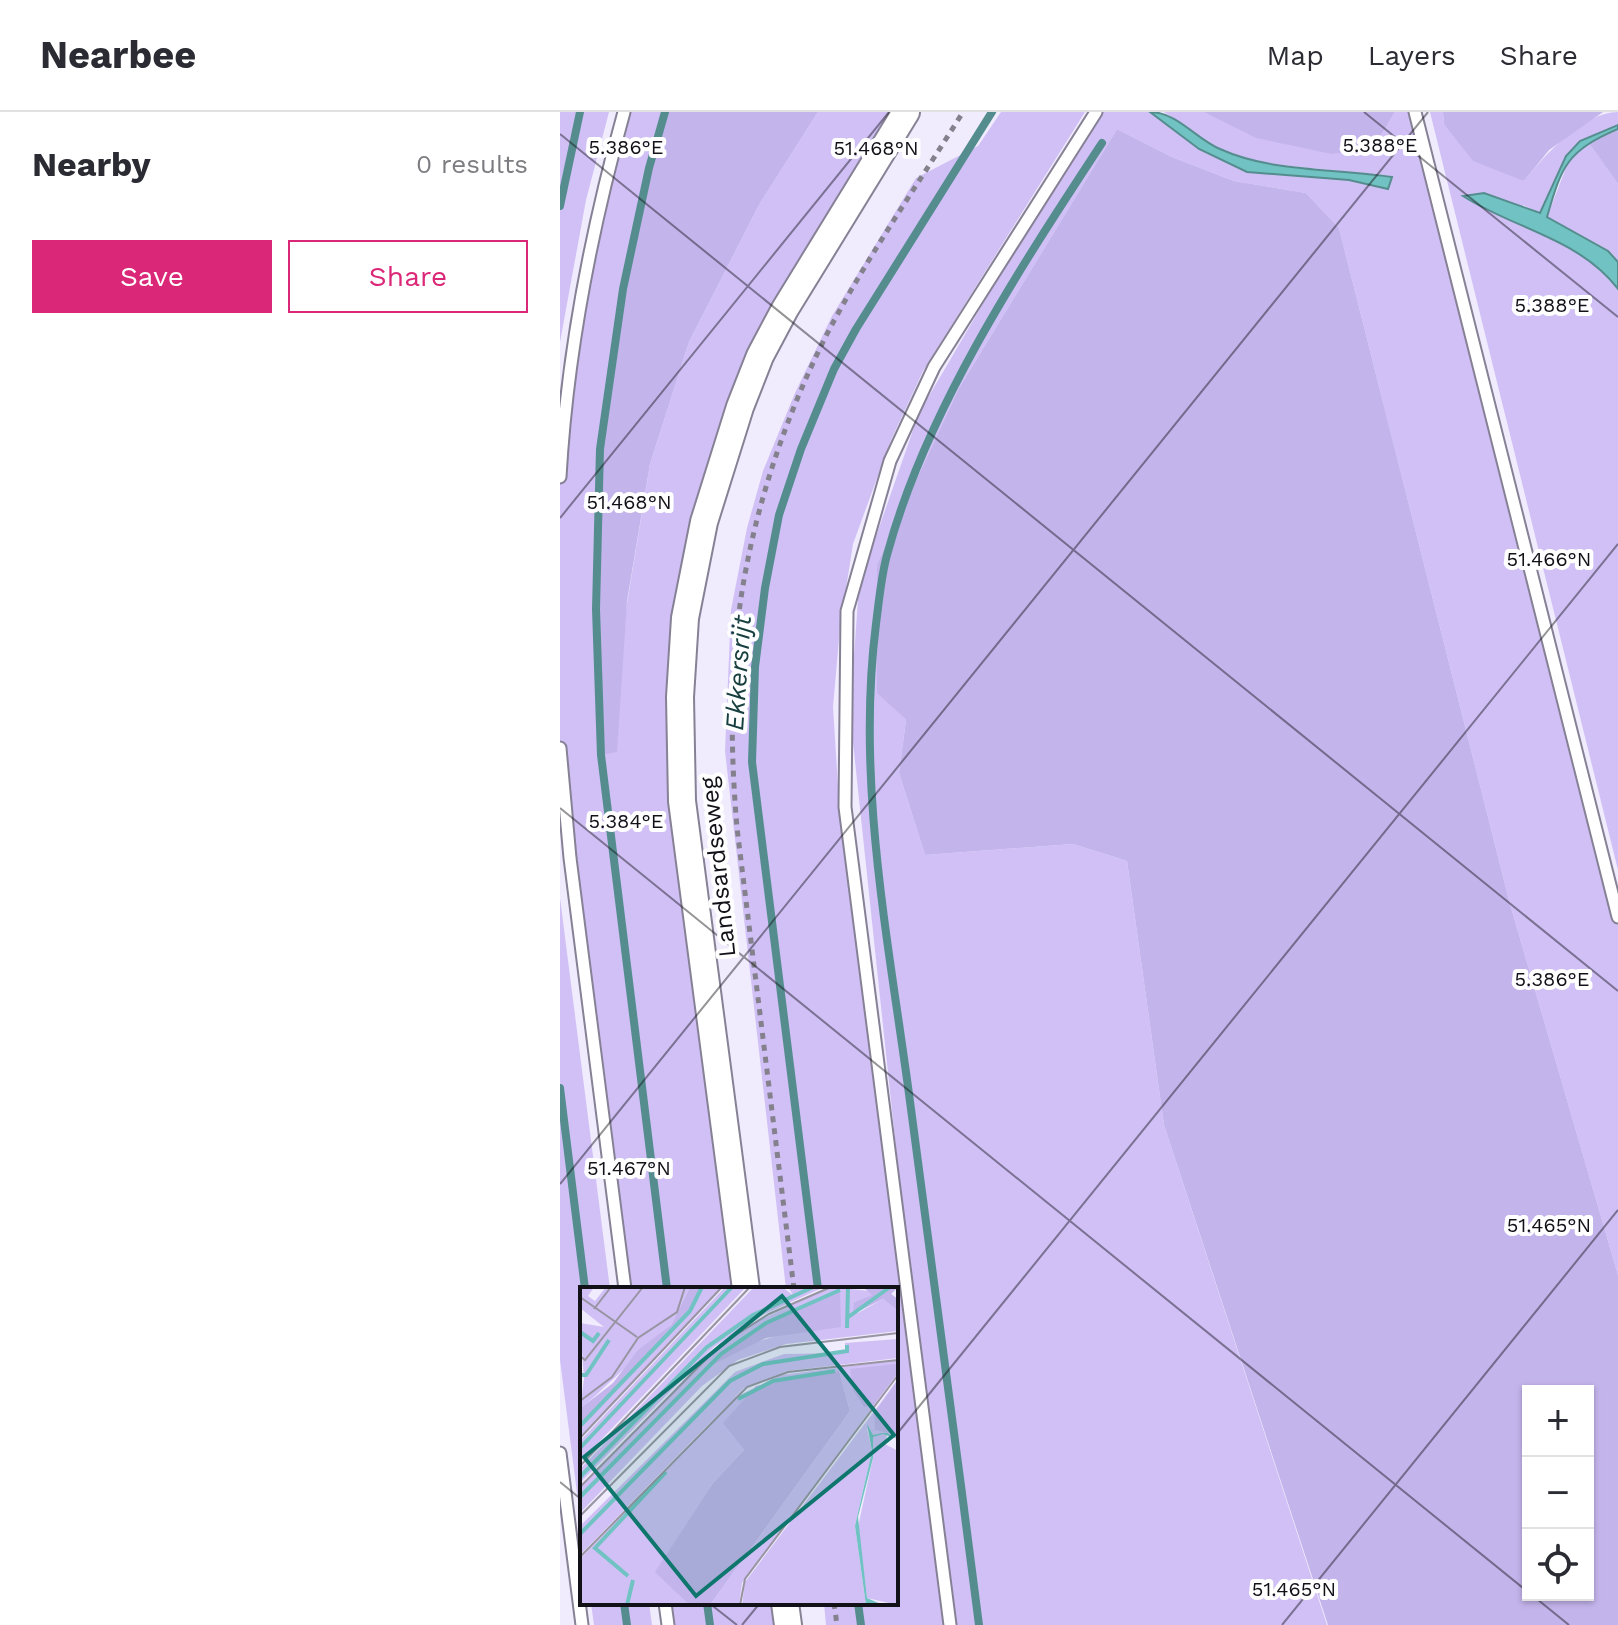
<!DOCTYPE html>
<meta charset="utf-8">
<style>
:root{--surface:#fff;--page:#f7f7f7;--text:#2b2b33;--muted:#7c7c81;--line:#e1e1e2;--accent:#db2777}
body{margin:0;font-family:"Work Sans",sans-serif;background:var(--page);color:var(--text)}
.controls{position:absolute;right:24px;bottom:24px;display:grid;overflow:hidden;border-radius:0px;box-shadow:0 2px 6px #0004}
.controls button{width:72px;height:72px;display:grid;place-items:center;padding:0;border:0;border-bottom:2px solid var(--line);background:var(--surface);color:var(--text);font:40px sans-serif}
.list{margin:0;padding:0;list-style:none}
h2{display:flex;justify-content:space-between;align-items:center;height:104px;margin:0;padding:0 32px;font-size:34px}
h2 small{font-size:26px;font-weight:400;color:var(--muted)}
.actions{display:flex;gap:16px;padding:24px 32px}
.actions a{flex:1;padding:18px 0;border:2px solid var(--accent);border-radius:0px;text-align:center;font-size:28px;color:var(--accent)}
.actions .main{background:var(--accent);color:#fff}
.icon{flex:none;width:44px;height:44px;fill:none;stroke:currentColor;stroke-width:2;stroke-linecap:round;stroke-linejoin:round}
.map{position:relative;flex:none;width:1058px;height:1513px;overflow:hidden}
header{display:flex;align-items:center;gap:48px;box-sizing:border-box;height:112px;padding:0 40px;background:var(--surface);border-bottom:2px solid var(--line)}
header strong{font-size:38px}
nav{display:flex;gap:44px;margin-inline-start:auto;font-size:28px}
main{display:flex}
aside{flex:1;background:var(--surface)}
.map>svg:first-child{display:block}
.green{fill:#d0c0f6}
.forest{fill:#c4b4ec;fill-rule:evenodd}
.water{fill:#71c2c2;stroke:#558d8f;stroke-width:2}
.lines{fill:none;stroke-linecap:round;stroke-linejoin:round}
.stream{stroke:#558d8f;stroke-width:8}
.service-casing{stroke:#878195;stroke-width:15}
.tertiary-casing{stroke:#878195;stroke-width:30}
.path{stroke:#84818d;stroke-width:5;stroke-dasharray:6 6;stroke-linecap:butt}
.service{stroke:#fff;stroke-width:11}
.tertiary{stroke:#fff;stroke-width:26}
.ticks{fill:none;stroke:#131118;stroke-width:2;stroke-opacity:0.45}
.labels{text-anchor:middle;stroke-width:8;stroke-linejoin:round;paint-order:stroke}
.street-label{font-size:24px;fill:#131118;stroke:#fff}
.water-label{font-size:26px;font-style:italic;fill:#194040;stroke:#fff}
.inset-river{fill:none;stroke:#71c2c2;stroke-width:4}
.inset-road{fill:none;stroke:#9894a1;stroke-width:2}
.view{fill:#0f766e;fill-opacity:0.15;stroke:#0f766e;stroke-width:4}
.inset-edge{fill:none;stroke:#131118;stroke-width:4}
.ticks-label{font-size:20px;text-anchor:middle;fill:#131118;stroke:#fff;stroke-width:8;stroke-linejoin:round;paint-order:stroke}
</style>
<header>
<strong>Nearbee</strong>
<nav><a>Map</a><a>Layers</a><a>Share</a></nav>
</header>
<main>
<aside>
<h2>Nearby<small>0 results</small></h2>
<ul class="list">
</ul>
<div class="actions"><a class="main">Save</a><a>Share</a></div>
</aside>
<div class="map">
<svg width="1058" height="1513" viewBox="0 0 1058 1513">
<rect width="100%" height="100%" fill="#f0ebfd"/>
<g class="green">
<polygon points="0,0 49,0 26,88 0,230"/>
<path d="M64,0H105C54,175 31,358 38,540C39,574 37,610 42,643L90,352L129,230L199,93L258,0H334L233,158L210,203L115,513L173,1177H65L0,636V365L11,245Z"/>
<polygon points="441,0 525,0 363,259 331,328 293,432 280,515 273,595 280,707 383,1513 266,1513 264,1491 336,1491 336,1177 226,1177 165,639 171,498 187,416 203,359 235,281 272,204 356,66 418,34"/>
<polygon points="541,0 590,0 639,37 687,60 789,68 828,77 832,65 702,51 659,37 604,0 643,0 697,26 814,35 835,0 851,0 1058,813 1058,1163 950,792 779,116 746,81 674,69 612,45 557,17 399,276 317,452 318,581 346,608 339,661 365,743 513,732 567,749 604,1013 767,1513 396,1513 347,1140 290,602 299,473 359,301 452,142"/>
<path d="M870,0H883L884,12L964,69C985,43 1023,0 1058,0V13L1020,29L1006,44L980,101L963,93L974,118C1005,132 1037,149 1058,177V758Z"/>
<polygon points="1028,30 1058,72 1058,150 1048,139 987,105 1009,48"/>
<polygon points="0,786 50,1177 22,1177 22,1420 0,1248"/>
<polygon points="31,1491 89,1491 92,1513 34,1513"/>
<polygon points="105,1491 213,1491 216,1513 108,1513"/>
</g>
<g class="forest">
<polygon points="105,0 258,0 199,93 129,230 90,352 67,489 57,640 41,643 36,497 40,337 63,177 89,56"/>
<polygon points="643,0 835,0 814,35 772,42 696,26"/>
<polygon points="883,0 1043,0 989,38 964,69 913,49 884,12"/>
<path d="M557,17L612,45L674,69L746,81L779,116L950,792L1058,1163V1513H768L604,1013L567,749L513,732L365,743L339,661L346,608L317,581V452L399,276ZM968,1279H1028V1483H968Z"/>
<polygon points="1058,18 1058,72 1028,30"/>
</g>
<g class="water">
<path d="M590,0C617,0 636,27 660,37C713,61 776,56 832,65L828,77L789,68L687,60L639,37Z"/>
<path d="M1058,13V17C1007,39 1002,53 987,105L1048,139L1058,150V177C1019,126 954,117 903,84L924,81L980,101L1006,44L1020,29Z"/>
</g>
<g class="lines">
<g class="stream">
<polyline points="105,0 89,56 63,177 40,337 36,497 41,643 107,1177"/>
<polyline points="0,94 20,0"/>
<polyline points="0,976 25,1177"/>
<polyline points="258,1177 192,650 195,555 205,476 219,403 241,337 274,257 296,217 432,0"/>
<polyline points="64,1491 67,1513"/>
<polyline points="147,1491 150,1513"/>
<polyline points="298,1491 301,1513"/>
<path d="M419,1513C396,1336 374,1159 349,982C328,826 296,669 316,512C319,489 321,465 327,443C366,298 460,156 542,31"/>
</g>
<defs>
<g id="service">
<polyline points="855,0 1058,805"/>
<path d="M0,365C7,242 31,119 64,0"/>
<polyline points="0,636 10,746 65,1177"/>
<polyline points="0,1341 22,1513"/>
<polyline points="105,1491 108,1513"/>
<polyline points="390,1513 285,695 287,499 330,349 374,255 536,0"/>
</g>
<g id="tertiary">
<polyline points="186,1177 122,689 120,585 125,506 144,410 180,295 200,244 225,197 346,0"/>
<polyline points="225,1491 228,1513"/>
</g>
</defs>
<use href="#service" class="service-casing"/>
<use href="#tertiary" class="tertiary-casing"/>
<g class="path">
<path d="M234,1177L177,716C173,668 171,620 173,571C177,451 213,329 267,222C307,145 357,74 403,0"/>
<polyline points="274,1491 277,1513"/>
</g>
<use href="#service" class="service"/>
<use href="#tertiary" class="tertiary"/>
</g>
<path class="ticks" d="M804,0L1058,205M0,22L1058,879M0,406L329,0M0,696L968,1480M0,1072L868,0M336,1323L1058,432M0,1370L22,1388M972,1483L1009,1513M149,1491L177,1513M182,1513L200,1491M722,1513L1058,1098"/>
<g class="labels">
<g class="street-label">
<text transform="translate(158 755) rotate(-96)" y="8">Landsardseweg</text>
</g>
<g class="water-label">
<text transform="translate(178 561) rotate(-86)" y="9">Ekkersrijt</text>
</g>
</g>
<g transform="translate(20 1175)">
<rect width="318" height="318" fill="#f0ebfd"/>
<path d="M0,0H14L8,9L15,14L26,0H110L91,38L0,123L4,92L0,36L24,40L0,21ZM142,0L0,151V139L110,24L120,2ZM145,0H166L0,175V154ZM174,0H202L213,8L208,0H244L178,30L134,60L0,196V182ZM251,0L290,4L293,8L274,15L278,26L303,12L318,24V44L206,57L158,73L122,99L0,226V200L127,69L171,37ZM260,3L211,45L165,58L122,83L186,36ZM318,52V71L207,84L164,101L0,268V239L155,85L204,67L265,66V56ZM318,73L294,118L162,296L159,318H130L270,124L259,84L159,119L144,136L164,163L133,196L76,285L109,318H0V272L154,111L201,88ZM314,98L294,126L302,143L318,148V152L307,147L305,157L318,164V318L287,311L278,240L293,171V149L287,141L292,164L275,239L286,318H162L165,295Z" fill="#d0c0f6" fill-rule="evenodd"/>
<path d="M110,0H122L110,24L0,139L1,121L33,96L58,63L91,38ZM283,0H318L311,7L318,12V24L303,12L273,27L274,15L292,8ZM260,3L261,40L186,51L122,83L186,36ZM316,77L318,86L294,118L284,120L273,103L270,82ZM259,84L270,124L130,318H109L75,285L133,196L164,163L143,136L176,99ZM318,92V148L295,143L294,126Z" fill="#c4b4ec"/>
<path d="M287,137L293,148L303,146H307L318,152L303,147L293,150V171L278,230L287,311L303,318H286L275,239L292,164Z" fill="#71c2c2"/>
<path class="inset-river" d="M267,31L310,0M267,41L268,0M0,45L13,54L19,46M0,88H6L29,53M158,112L193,94L255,84M0,139L110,24L122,0M0,161L152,0M0,190L127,60L173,28L233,0M0,210L141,67L186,36L260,3M0,247L150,94L183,77L267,64V58M48,289L15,261L86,185M47,318L53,293"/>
<path class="inset-road" d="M0,10L57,50M14,22L31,0M0,69L5,73L63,0M0,114L32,90L58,51L97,25L105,0M0,151L142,0M0,179L170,0M0,200L140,58L189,27L251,0M0,229L149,79L200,60L318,46M0,270L167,100L208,85L318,73M160,318L165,292L318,88"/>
<path class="view" d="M202,9L314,148L116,309L4,170Z"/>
<rect width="318" height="318" class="inset-edge"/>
</g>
<g class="ticks-label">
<text x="820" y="40">5.388°E</text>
<text x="66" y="42">5.386°E</text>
<text x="316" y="43">51.468°N</text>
<text x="992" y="200">5.388°E</text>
<text x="69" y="397">51.468°N</text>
<text x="989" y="454">51.466°N</text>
<text x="66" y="716">5.384°E</text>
<text x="992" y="874">5.386°E</text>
<text x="69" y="1063">51.467°N</text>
<text x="989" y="1120">51.465°N</text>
<text x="734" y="1484">51.465°N</text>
</g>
</svg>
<div class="controls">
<button>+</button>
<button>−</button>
<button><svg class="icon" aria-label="locate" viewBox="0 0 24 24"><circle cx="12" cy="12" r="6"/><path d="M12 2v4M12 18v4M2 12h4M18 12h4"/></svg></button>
</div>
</div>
</main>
